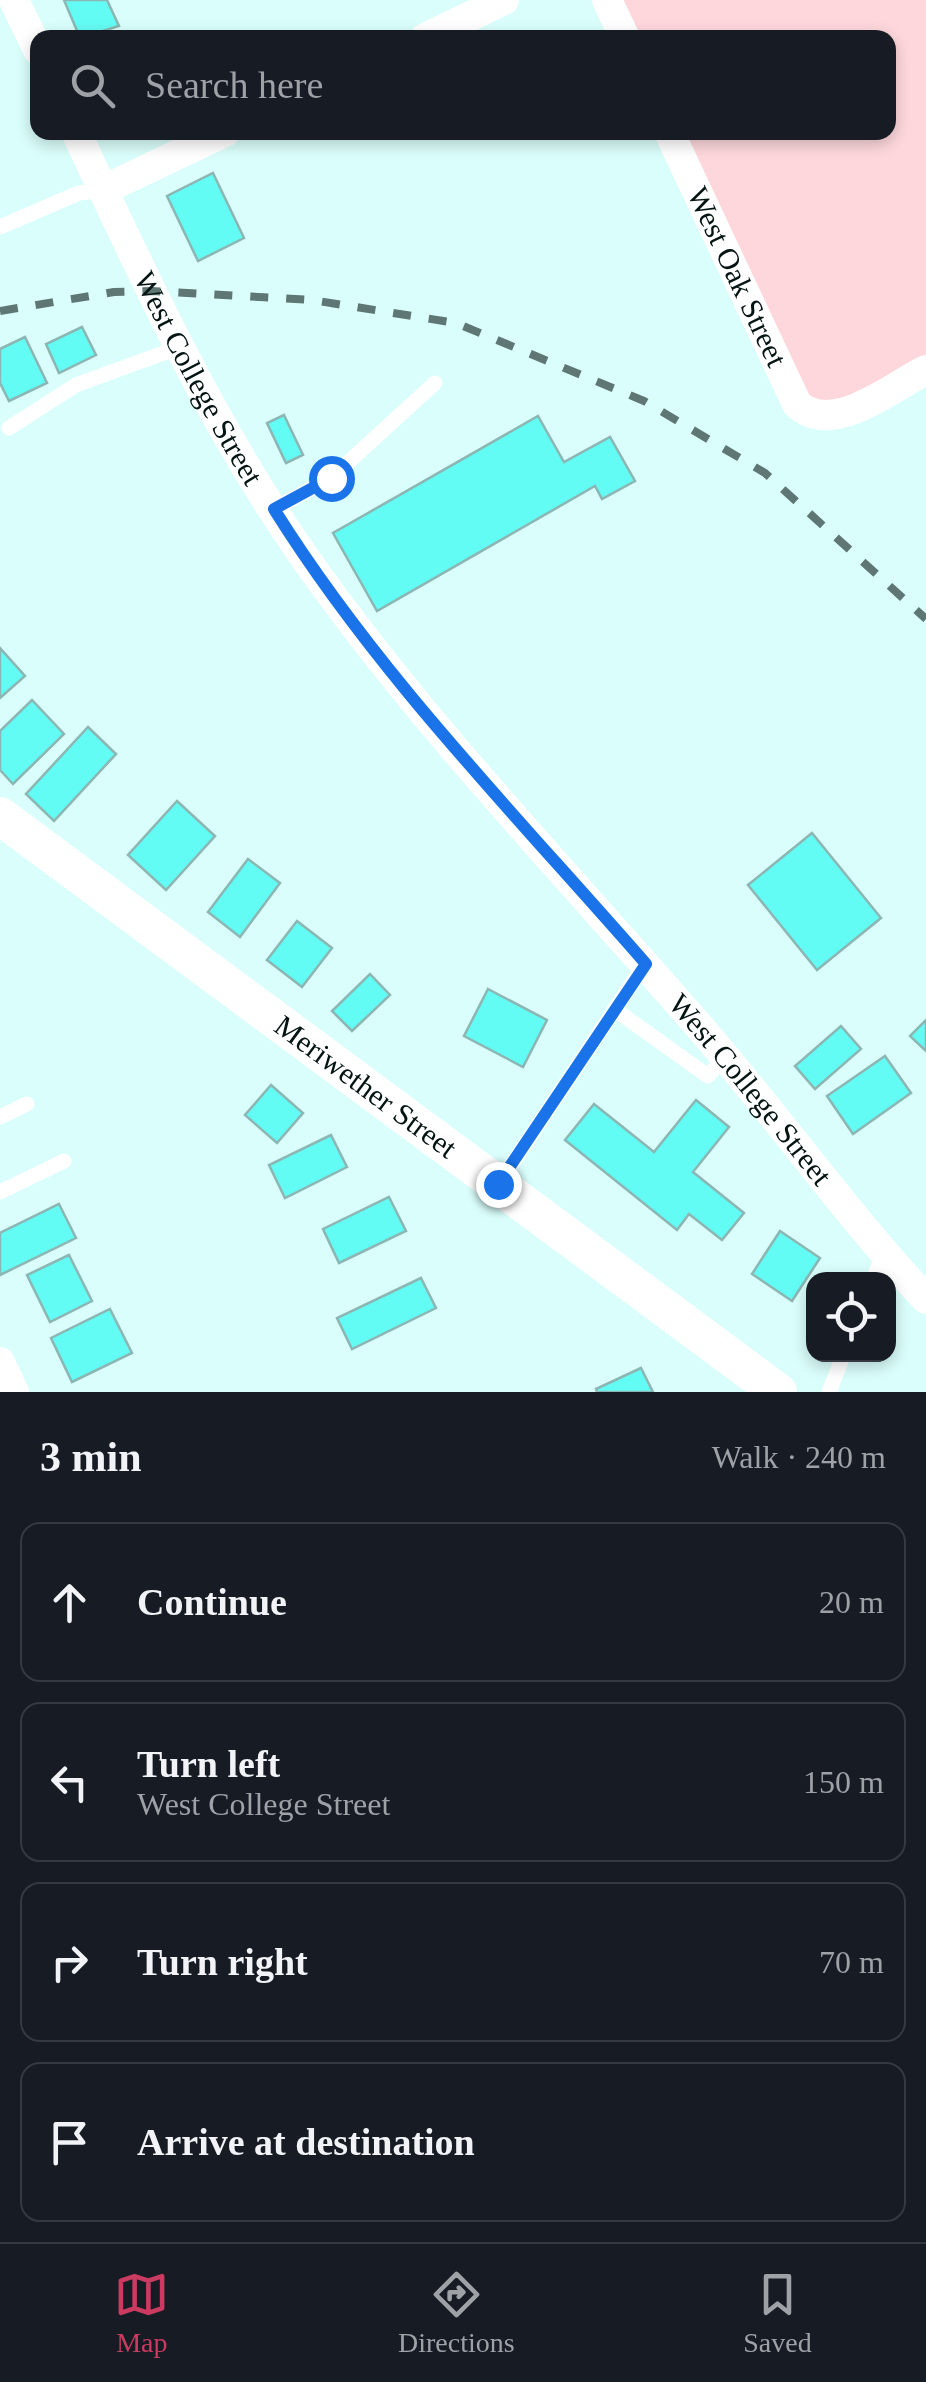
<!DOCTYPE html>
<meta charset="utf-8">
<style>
:root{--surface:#171b24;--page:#242831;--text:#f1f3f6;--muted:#9ea1a6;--line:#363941;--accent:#ca3b61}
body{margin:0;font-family:"Times New Roman",serif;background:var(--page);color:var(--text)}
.controls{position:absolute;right:30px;bottom:30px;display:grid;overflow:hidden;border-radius:20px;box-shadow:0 5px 15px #0003}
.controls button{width:90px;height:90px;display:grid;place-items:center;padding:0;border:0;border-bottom:2px solid var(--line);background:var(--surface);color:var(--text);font:50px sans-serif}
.stop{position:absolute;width:30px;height:30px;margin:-22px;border:8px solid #1a73e8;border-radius:50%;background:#fff}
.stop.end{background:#1a73e8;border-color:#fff;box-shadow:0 2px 10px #0008}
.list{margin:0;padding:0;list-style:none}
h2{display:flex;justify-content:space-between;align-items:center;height:130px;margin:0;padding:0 40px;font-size:42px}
h2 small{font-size:32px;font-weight:400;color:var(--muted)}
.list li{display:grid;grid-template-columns:65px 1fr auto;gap:30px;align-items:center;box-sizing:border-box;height:160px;margin:0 20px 20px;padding:0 20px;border:2px solid var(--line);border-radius:20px}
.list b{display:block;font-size:38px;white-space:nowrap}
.list p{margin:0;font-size:32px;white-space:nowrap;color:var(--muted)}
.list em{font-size:32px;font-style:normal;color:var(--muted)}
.icon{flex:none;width:55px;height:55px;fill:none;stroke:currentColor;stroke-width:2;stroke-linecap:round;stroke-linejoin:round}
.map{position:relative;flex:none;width:926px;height:1392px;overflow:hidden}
.search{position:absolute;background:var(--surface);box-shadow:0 5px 15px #0003;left:30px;right:30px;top:30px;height:110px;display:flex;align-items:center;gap:25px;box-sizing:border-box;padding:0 35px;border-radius:20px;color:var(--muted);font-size:38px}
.sheet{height:850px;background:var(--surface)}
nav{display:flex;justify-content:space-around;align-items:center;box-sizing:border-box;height:140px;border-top:2px solid var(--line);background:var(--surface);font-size:28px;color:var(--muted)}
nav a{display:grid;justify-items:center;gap:5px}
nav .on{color:var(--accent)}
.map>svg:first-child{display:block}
.green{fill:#fdd7dc}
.building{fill:#63fcf4;stroke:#8bb6b3;stroke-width:2.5}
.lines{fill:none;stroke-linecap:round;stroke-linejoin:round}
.service{stroke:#fff;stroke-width:15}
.minor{stroke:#fff;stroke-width:30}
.tertiary{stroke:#fff;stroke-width:38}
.rail{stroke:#5e7674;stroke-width:8;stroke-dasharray:18 18;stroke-linecap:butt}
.route{stroke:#1a73e8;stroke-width:12}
.labels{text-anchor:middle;stroke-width:8;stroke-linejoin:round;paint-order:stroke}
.street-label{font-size:30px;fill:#041413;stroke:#fff}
</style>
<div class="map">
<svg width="926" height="1392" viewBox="0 0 926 1392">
<rect width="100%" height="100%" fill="#dafefb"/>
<polygon class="green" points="607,0 926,0 926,360 810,418 671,133 888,132 888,38 625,37"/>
<g class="building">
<polygon points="64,0 107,0 119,26 80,38"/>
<polygon points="213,173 244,238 198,261 167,196"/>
<polygon points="82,327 96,355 59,373 46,344"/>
<polygon points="25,337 47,383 9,401 0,383 0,349"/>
<polygon points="284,415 303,455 286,463 267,423"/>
<polygon points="538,416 564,462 610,437 635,481 602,499 595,486 377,611 333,533"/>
<polygon points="0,648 25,676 0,698"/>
<polygon points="32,700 64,734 13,784 0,770 0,731"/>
<polygon points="88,727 116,754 54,821 26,794"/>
<polygon points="177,801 215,836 166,890 128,855"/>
<polygon points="812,833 881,918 817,970 748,885"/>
<polygon points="248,859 280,883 240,937 208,912"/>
<polygon points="297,921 332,948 302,987 267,960"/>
<polygon points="370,974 390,995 352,1031 332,1011"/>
<polygon points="488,989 547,1020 523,1067 464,1036"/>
<polygon points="926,1020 926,1051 910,1036"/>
<polygon points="841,1026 861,1049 815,1089 795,1066"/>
<polygon points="885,1056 911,1093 853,1134 827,1096"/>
<polygon points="271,1085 303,1113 277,1143 245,1115"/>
<polygon points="696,1100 729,1127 693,1172 744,1213 722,1240 689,1214 677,1230 565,1140 594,1104 654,1152"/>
<polygon points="331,1135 347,1167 285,1198 269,1165"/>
<polygon points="389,1197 406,1231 339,1263 323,1229"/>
<polygon points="59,1204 76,1238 0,1275 0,1233"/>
<polygon points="780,1231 820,1258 792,1301 752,1274"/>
<polygon points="69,1255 92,1301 50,1322 27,1275"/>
<polygon points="421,1278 436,1308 352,1349 337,1318"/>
<polygon points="110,1309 132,1353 72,1382 51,1338"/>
<polygon points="641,1368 653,1392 597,1392 596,1389"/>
</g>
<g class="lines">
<g class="service">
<polyline points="0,227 79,193 103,190"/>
<polyline points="9,428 76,385 180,347"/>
<polyline points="274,509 331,478 435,383"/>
<polyline points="614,1009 708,1076 725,1056"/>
<polyline points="0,1117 27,1104"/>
<polyline points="498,1185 645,964"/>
<polyline points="0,1192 64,1161"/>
<polyline points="873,1280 883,1254"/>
<polyline points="829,1392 844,1354"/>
</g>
<g class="minor">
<polyline points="14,0 38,50"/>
<polyline points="607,0 625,38"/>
<polyline points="425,38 504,0"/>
<path id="s1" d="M76,132C144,278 212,426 305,558C423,726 570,877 704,1032C780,1120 847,1215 926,1299"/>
<path id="s2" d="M669,132L797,404C832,437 890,388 926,370"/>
<polyline points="103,190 225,132"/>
<polyline points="0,1362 14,1392"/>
</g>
<path class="tertiary" id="s3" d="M0,816L778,1392"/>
<polyline class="rail" points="0,311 114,292 152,291 312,300 456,323 644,401 765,473 926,619"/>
</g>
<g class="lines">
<path class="route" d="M331,478L274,509C377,674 518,817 646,964L498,1184"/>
</g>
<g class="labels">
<g class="street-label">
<text dy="10" stroke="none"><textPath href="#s2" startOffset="160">West Oak Street</textPath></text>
<text dy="10" stroke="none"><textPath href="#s1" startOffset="275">West College Street</textPath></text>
<text dy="10" stroke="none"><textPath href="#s3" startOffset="455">Meriwether Street</textPath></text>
<text dy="10" stroke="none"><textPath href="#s1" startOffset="1178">West College Street</textPath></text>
</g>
</g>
</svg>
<div class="controls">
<button><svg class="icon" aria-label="locate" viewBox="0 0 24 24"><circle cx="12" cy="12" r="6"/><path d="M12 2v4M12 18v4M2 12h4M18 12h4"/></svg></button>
</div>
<div class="stop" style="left:331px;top:478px"></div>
<div class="stop end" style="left:498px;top:1184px"></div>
<div class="search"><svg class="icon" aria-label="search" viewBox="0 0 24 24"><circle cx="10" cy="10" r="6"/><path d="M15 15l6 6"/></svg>Search here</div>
</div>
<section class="sheet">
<h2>3 min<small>Walk · 240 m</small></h2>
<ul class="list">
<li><svg class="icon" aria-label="ahead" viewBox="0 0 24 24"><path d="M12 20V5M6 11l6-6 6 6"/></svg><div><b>Continue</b></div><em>20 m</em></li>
<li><svg class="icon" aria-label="left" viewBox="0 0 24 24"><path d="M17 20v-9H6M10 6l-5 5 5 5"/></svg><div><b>Turn left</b><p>West College Street</p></div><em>150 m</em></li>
<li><svg class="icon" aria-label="right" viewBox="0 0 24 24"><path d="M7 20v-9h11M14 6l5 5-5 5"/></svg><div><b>Turn right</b></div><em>70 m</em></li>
<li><svg class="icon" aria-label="arrive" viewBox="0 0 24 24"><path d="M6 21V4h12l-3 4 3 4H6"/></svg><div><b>Arrive at destination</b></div></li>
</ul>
</section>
<nav>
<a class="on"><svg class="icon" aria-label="map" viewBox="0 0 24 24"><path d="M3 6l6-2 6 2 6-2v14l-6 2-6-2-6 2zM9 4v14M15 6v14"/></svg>Map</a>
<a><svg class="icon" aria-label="directions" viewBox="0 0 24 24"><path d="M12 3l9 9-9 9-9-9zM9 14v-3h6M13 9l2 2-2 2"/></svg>Directions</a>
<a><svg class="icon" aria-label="saved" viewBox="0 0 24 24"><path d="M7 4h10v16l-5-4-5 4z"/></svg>Saved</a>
</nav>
